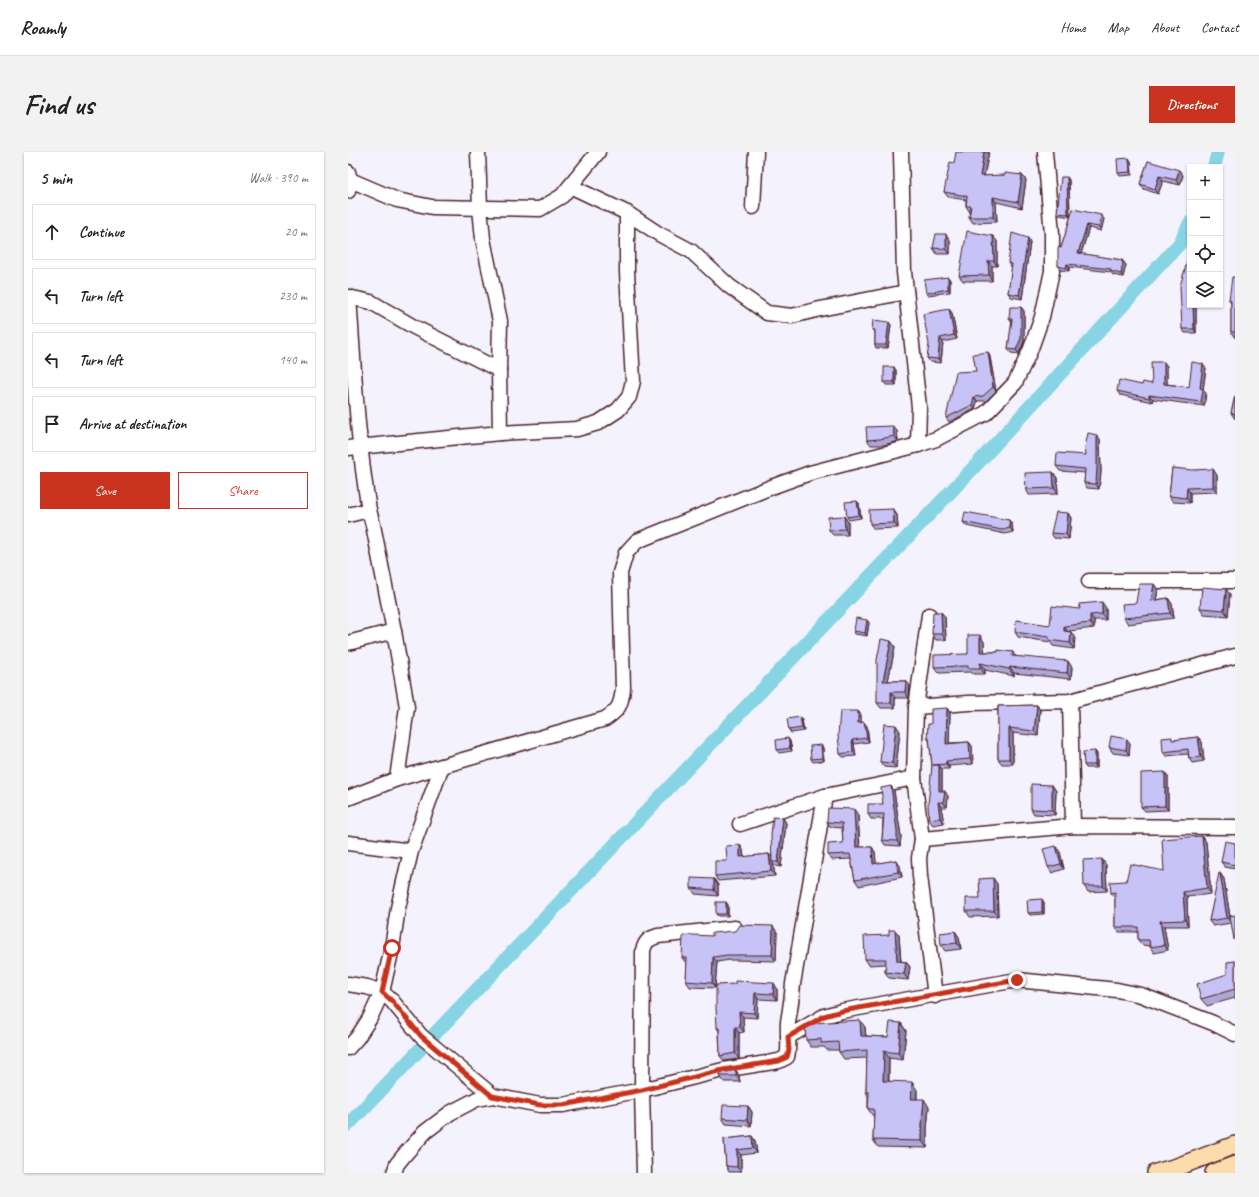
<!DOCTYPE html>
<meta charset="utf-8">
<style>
:root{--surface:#fff;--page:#f2f2f2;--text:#222;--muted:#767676;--line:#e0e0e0;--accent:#c8321e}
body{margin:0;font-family:Caveat,sans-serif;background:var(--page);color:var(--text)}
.controls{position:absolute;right:12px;top:12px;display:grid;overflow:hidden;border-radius:0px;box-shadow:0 1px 3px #0004}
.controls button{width:36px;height:36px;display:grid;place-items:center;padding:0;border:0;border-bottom:1px solid var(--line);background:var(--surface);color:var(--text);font:20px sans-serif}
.stop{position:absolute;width:12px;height:12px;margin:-9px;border:3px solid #c8321e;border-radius:50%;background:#fff}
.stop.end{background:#c8321e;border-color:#fff;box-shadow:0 1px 4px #0008}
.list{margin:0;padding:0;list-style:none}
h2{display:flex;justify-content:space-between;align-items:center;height:52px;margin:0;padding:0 16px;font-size:17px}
h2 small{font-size:13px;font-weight:400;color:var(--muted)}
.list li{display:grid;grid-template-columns:26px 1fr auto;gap:12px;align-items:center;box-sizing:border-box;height:56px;margin:0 8px 8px;padding:0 8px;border:1px solid var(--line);border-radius:0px}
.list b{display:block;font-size:15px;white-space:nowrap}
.list em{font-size:13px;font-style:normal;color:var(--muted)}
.actions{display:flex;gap:8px;padding:12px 16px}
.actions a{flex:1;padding:9px 0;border:1px solid var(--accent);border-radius:0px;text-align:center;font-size:14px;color:var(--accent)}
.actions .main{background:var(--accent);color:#fff}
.icon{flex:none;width:22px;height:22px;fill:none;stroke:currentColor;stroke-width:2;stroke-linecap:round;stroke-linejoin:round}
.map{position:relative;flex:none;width:887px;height:1021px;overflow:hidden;border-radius:0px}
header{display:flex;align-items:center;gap:24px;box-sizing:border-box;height:56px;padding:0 20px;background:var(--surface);border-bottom:1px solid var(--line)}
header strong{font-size:19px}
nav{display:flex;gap:22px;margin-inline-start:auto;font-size:14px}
.intro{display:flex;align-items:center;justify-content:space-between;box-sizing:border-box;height:96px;padding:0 24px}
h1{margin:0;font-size:28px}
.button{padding:10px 18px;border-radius:0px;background:var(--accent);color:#fff;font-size:14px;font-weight:700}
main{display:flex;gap:24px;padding:0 24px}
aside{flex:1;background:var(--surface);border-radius:0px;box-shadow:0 1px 3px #0004}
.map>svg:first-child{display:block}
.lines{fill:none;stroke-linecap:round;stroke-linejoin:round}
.canal{stroke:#86d4e4;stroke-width:14}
.minor-casing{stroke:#4a1f2b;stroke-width:17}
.major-casing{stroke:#4a1f2b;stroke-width:20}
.minor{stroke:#fff;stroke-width:14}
.major{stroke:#fddcac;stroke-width:17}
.wall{fill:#aca8d4;stroke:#4a1f2b}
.shaded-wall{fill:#8c88ac;stroke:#4a1f2b}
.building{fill:#c8c3f6;stroke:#4a1f2b}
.route{stroke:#c8321e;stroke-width:5}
</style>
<header>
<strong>Roamly</strong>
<nav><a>Home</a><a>Map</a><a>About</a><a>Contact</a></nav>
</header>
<div class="intro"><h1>Find us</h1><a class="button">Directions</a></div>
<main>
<aside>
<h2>5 min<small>Walk · 390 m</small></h2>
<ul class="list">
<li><svg class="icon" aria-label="ahead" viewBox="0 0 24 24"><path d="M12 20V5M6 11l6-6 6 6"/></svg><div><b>Continue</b></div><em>20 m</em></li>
<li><svg class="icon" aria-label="left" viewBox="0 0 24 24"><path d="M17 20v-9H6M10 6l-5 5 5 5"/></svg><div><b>Turn left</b></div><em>230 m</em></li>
<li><svg class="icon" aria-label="left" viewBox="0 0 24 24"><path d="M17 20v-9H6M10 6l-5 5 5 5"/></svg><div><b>Turn left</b></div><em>140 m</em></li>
<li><svg class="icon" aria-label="arrive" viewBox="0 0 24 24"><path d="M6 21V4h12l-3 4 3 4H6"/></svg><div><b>Arrive at destination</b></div></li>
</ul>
<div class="actions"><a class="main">Save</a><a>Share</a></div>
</aside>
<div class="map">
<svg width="887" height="1021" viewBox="0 0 887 1021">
<rect width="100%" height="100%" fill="#f4f3fd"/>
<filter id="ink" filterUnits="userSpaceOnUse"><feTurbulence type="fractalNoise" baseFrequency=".025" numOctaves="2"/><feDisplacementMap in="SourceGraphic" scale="8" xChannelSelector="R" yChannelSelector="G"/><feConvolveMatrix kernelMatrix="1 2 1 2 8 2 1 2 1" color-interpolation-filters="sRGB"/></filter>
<g filter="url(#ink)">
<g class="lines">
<g class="canal">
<polyline points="866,15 870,0"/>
<polyline points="0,973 630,311 832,91 842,71"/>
</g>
<defs>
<g id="minor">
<polyline points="130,0 132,56 135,87 152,169 151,218 152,281"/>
<polyline points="0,20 2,27 0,39"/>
<polyline points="0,27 49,48 84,55 192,57 214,44 250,0"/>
<polyline points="222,34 279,61 311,82 343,99 381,134 419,161 444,164 472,157 558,140"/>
<polyline points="405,55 408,0"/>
<polyline points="0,145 23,150 66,175 151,218"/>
<polyline points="570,293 588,287 638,261 667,231 682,199 694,165 704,119 704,82 697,0"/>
<polyline points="0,296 152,281 229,277 250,271 270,258 281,245 285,229 279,120 279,61"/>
<polyline points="21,358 25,373 46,479 59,555 49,627"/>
<path d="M0,363L21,358C9,288 6,216 1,145"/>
<polyline points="741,429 887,429"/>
<polyline points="581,463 568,555 566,626 574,687 571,706 572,724 587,844"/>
<polyline points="0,491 46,479"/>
<polyline points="722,549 725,674"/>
<polyline points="568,555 620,551 722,549 887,504"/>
<path d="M0,646L49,627L257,567C271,558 273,553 275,537L272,421L278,401L289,389L426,334L462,321L570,293L571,255L556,120L553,0"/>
<polyline points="392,672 477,644 566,626"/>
<polyline points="574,687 725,674 887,675"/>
<polyline points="0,691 63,699"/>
<polyline points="0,832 19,835 34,840 44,849 73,884 145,944"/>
<polyline points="440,885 476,864 494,859 669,828 769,838 793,843 865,871 887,882"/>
<polyline points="0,896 9,886 22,866 34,840 44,796 50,756 63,699 94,614"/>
<path d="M46,1021L49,1012L58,1001L77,980L102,961L129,947L145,944L192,953H215L294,938L375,918L431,909L439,905C442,893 439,882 440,870C442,858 444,845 445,832L477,644"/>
<path d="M296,1021L294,938L295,798C298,789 300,787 310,784L387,776"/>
</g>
<g id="major">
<polyline points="808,1021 829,1015 887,993"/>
<polyline points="866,1021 887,1013"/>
</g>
</defs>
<use href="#minor" class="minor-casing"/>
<use href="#major" class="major-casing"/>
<use href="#minor" class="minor"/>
<use href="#major" class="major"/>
</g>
<g class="wall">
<polygon points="641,0 636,24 674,23 678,28 674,56 648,50 649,70 625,71 621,65 622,59 621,59 618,54 618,48 600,45 596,40 606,11"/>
<polygon points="783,9 784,23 772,24 770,21"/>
<polygon points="800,9 835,23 832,33 815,29 810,42 796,37 792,32"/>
<polygon points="719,25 721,28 722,65 711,63 709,61"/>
<polygon points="725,57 756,67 753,79 741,76 733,102 774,108 778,113 775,125 765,123 763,120 721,115 721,119 712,118 710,114 713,96"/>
<polygon points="602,88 602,102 589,102 585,96"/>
<polygon points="649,89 649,114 644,114 644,129 615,129 611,124"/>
<polygon points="682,90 674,147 663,145 660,141 664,116 663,115 660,111"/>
<polygon points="600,125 602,128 602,140 580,143 578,141"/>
<polygon points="887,125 887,186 883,180 883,151 881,148"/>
<polygon points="842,153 848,153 848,181 837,181 834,177"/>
<polygon points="673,155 676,159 676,190 671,202 663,201 660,197 664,171 661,167"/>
<polygon points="601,157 604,161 609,187 595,190 593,211 582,210 579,206"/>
<polygon points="543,173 540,196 528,196 527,193 527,181 524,178"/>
<polygon points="640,200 642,205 648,239 638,249 629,249 627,257 601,270 598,266"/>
<polygon points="819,214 819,232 841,235 858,216 855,238 858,241 856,254 805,247 804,250 772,243 769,239 794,233 804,232"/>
<polygon points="548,218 548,233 538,233 536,230"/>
<polygon points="887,244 887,267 883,261"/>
<polygon points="549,279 550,289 536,293 523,293 519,288"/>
<polygon points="752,287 753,320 751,337 739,336 736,331 737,321 712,319 708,314 738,303"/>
<polygon points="824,316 869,323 869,340 842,341 842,351 825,350 821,344"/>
<polygon points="705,320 709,326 710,342 681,343 678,337"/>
<polygon points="511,351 513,366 501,368 499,365"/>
<polygon points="545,357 549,363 550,376 526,377 522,372"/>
<polygon points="720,361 723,366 721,387 706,386 703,381"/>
<polygon points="496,364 500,370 500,383 485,383 481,378"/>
<polygon points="661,368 664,372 665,380 657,382 618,374 615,370"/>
<polygon points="806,432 810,438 808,448 820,446 824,452 826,466 780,472 776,466 788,451"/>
<polygon points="882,442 880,464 856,462 852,456"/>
<polygon points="758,456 758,468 746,468 746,476 721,479 723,480 727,485 726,497 705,494 702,490 670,485 667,480 702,473 732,457"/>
<polygon points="593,460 597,465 598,488 588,488 584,482"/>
<polygon points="519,468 521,471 519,484 507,482 506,479"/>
<polygon points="632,483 636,490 636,500 665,500 667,504 724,515 723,527 666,521 666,524 637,518 637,522 625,522 623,520 591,521 586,515 620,502"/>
<polygon points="543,489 547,495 540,529 558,529 562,534 561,546 547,546 547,556 533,556 529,551"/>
<polygon points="689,553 692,558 690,584 665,581 665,612 654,612 650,607 650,554"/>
<polygon points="599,556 602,561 601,591 621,590 624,594 625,612 601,614 601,617 593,617 594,618 594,639 600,644 599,655 593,655 596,671 585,673 581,668 584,613 581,588 579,586 583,572"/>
<polygon points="510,559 513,563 513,571 519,574 521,590 506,592 508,604 495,605 492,602"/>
<polygon points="452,565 454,568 456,579 443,581 441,578"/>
<polygon points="552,579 548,616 536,615 532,610"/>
<polygon points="850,585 854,590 856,609 844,611 841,606 840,602 818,604 815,600 826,588"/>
<polygon points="442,589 444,599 431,601 429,598"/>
<polygon points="782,592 781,603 765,601 761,595"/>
<polygon points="473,593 475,596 476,609 465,610 463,607"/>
<polygon points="747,599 749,602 749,616 738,616 736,613"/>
<polygon points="817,620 820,625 820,658 797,659 793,655"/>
<polygon points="704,633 708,639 707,663 686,662 683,657"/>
<polygon points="543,634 546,639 553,684 552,694 537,693 534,688 535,667 523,667 520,662 535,652"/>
<polygon points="510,663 512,695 524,695 527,700 528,712 548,708 552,714 554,725 511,734 507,728 503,707 484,708 480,703 495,691 494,676 483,675 479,670"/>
<polygon points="435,666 438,671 433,715 427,714 425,712 427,724 370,729 367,724 392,693 395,698 396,705 421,702 423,705"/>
<polygon points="854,684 858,690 863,742 839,745 840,774 816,774 820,798 806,801 802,795 802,794 794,793 790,788 790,780 771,780 767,775 767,746 763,741 778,729 816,719"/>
<polygon points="887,691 887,717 877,715 873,710"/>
<polygon points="712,700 716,717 704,721 700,715"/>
<polygon points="754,707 758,713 759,739 740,740 736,734"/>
<polygon points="872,721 876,727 883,771 865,774 861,769"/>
<polygon points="645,726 649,732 650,764 622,765 618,759 632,746"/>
<polygon points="366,727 370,733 370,744 347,742 343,736"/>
<polygon points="378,750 380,753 380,764 370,764 368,762"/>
<polygon points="696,750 696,762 682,763 680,761"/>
<polygon points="607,779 611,785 613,797 597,799 593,793"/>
<polygon points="429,780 428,809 382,808 369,810 367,836 342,835 338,829 339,811 338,811 334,806 364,784"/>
<polygon points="551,783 553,809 558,810 562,815 560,828 541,826 537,820 538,812 521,813 517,807"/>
<polygon points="887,809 887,846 859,854 853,847 879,822"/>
<polygon points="387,832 429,836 429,848 410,847 409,866 395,865 396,880 391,881 391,907 376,909 372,904 371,879 369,876"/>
<polygon points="553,871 558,879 555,908 541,906 541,929 569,938 569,947 581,955 579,977 579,996 530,995 525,988 526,964 525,964 520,957 520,944 518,940 519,906 496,907 491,900 491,898 479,898 476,895 463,895 458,888 517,875 518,884 540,885"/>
<polygon points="388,918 391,924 392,930 376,930 372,924"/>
<polygon points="400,954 404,960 403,974 378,972 374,966"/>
<polygon points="404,984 407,989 409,1001 393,1003 393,1020 381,1020 378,1014 376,987"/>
</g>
<g class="shaded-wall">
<polygon points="636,0 641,0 635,29 632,24"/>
<polygon points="781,6 783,9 784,23 782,20"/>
<polygon points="831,18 835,23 832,33 828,28"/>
<polygon points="674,23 678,28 674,56 670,50"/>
<polygon points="811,24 815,29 810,42 807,37"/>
<polygon points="719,25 721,28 722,65 720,62"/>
<polygon points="645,45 648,50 649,70 645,65"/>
<polygon points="753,63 756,67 753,79 751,75"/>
<polygon points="739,73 741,76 732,105 730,101"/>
<polygon points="598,82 602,88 602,102 598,97"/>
<polygon points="645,84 649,89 649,114 646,109"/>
<polygon points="680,86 682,90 674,147 671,143"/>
<polygon points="774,108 778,113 775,125 773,122"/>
<polygon points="640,109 644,114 644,129 641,123"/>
<polygon points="719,112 721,115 721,119 718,116"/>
<polygon points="600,125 602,128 602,140 600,137"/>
<polygon points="845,153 848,153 848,181 846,177"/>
<polygon points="673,155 676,159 676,190 671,202 668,198"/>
<polygon points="601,157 604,161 609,187 606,183"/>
<polygon points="541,170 543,173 540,196 538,193"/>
<polygon points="592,186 595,190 593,211 590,207"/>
<polygon points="640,200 642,205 648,239 645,235"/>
<polygon points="816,210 819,214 819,236 816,232"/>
<polygon points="855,212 858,216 855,238 858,241 856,254 853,250 852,236"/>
<polygon points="546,215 548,218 548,233 546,230"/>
<polygon points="801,243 805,247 804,250 801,246"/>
<polygon points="626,245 629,249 627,257 624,253"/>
<polygon points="545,274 549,279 550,289 546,284"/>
<polygon points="749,283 752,287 753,320 751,337 748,332"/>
<polygon points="865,317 869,323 869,340 865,335"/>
<polygon points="705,320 709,326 710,342 706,336"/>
<polygon points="839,336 842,341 842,351 838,346"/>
<polygon points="509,349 511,351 513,366 511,363"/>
<polygon points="545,357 549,363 550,376 546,371"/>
<polygon points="720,361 723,366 721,387 718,382"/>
<polygon points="496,364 500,370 500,383 497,377"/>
<polygon points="661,368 664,372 665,380 662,376"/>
<polygon points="806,432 810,438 807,454 803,449"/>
<polygon points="878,437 882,442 880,464 876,458"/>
<polygon points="820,446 824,452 826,466 822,461"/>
<polygon points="754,450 758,456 758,468 754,462"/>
<polygon points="593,460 597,465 598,488 594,482"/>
<polygon points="742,463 746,468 746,476 742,471"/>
<polygon points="519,468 521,471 519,484 517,481"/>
<polygon points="716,474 720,480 716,479"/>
<polygon points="723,480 727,485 726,497 722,491"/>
<polygon points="632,483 636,490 637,506 632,500"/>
<polygon points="543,489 547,495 539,534 535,529"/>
<polygon points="720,509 724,515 723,527 719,521"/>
<polygon points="632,511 637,518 637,522 632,516"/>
<polygon points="662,515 666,521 666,524 661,517"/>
<polygon points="558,529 562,534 561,546 557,540"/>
<polygon points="543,540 547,546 547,556 543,551"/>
<polygon points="689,553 692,558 690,584 686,579"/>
<polygon points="599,556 602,561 601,596 598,592"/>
<polygon points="510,559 513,563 513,575 510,571"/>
<polygon points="452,565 454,568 456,579 454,576"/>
<polygon points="516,570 519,574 521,590 519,586"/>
<polygon points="548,573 552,579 548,616 544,611"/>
<polygon points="661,576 665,581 665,612 661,607"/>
<polygon points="850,585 854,590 856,609 853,605"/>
<polygon points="440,586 442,589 444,599 442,596"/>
<polygon points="779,587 782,592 781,603 778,598"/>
<polygon points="504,588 506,592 508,604 505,600"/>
<polygon points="621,590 624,594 625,612 622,607"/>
<polygon points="473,593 475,596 476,609 474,606"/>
<polygon points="747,599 749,602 749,616 747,613"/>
<polygon points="598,609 601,614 601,617 598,612"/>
<polygon points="591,613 594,618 594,643 591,639"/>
<polygon points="817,620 820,625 820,658 817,654"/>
<polygon points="704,633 708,639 707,663 704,658"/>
<polygon points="543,634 546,639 553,684 552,694 549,689"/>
<polygon points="597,639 600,644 599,655 595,650"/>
<polygon points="590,650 593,655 596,671 592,666"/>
<polygon points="506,657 510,663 512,701 508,695"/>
<polygon points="435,666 438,671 433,715 430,710"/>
<polygon points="854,684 858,690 863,742 859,736"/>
<polygon points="392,693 395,698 396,710 392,705"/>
<polygon points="708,694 712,700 716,717 713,712"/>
<polygon points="524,695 527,700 529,718 525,712"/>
<polygon points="421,702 425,707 424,710 425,712 427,724 423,719"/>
<polygon points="754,707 758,713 759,739 755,734"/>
<polygon points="548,708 552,714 554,725 550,720"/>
<polygon points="872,721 876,727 883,771 879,766"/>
<polygon points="645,726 649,732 650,764 646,759"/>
<polygon points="366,727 370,733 370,744 366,738"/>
<polygon points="835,740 839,745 840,774 837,768"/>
<polygon points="694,747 696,750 696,762 694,760"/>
<polygon points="378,750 380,753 380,764 378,762"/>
<polygon points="812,769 816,774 820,798 816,793"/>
<polygon points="425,774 429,780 428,809 424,803"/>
<polygon points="547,778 551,783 553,814 549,809"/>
<polygon points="607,779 611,785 613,797 609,791"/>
<polygon points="365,805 369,810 367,836 364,831"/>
<polygon points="558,810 562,815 560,828 556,822"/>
<polygon points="426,831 429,836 429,848 425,842"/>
<polygon points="407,841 410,847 409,866 406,861"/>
<polygon points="391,860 395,865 396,880 392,875"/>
<polygon points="512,868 517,875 518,891 513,884"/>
<polygon points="553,871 558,879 555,908 550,901"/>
<polygon points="387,875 391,881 391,907 387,901"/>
<polygon points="536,899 541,906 540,937 535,929"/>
<polygon points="388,918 391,924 392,930 388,924"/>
<polygon points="564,930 569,938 568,954 563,947"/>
<polygon points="576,947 581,955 579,977 579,996 574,989 574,969"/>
<polygon points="400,954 404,960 403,974 399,968"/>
<polygon points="404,984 407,989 409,1001 405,996"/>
<polygon points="389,998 393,1003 393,1020 389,1015"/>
</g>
<g class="building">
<polygon points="608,0 636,0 632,24 657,23 657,21 674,23 670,50 645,45 645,65 621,65 623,54 618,54 619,44 596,40 602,10 606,11"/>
<polygon points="781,6 782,20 770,21 769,7"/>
<polygon points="800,9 831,18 828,28 811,24 807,37 792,32"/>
<polygon points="713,25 719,25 720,62 709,61"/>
<polygon points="725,57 753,63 751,75 739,73 730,101 774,108 773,109 775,110 773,122 762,119 763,117 719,112 718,116 710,114 710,95 713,96"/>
<polygon points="619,79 645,84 646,109 640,109 641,123 611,124"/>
<polygon points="664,81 680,86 671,143 660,141 664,112 660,111"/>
<polygon points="588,82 598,82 598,97 585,96"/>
<polygon points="842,100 842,153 845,153 846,177 834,177 832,134"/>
<polygon points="600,125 600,137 578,141 576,128"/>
<polygon points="884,125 887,125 887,180 883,180 883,149 881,148"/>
<polygon points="662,155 673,155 673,186 668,198 660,197 664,167 661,167"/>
<polygon points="601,157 606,183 592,186 590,207 579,206 581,192 575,162"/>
<polygon points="525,168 541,170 538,193 527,193 527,178 524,178"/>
<polygon points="640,200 645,235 635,244 626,245 624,253 598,266 608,220 628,219 625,202"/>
<polygon points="803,210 816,210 816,232 841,235 844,210 855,212 852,236 855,237 853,250 801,243 801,246 769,239 771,228 794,233 795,230 804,232"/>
<rect x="536" y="215" width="10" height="15"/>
<polygon points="887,244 887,262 883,261"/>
<polygon points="545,274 546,284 532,287 519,288 518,275"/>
<polygon points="740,281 749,283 749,315 748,332 736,331 737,317 708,314 709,301 738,303 737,295"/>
<polygon points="824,316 844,318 865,317 865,335 839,336 838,346 821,344"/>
<polygon points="705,320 706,336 678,337 677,321"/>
<polygon points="509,349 511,363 499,365 497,350"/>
<polygon points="545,357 546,371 522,372 521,358"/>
<polygon points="617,360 661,368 662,376 654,378 615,370"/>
<polygon points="708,360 720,361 718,382 703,381"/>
<polygon points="496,364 497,377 481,378 480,365"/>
<polygon points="791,432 806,432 803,449 820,446 822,461 776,466 774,452 788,451"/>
<polygon points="854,435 878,437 876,458 852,456"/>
<polygon points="754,450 754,462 742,463 742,471 716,474 716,479 723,480 722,491 701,488 701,485 667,480 668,468 702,473 704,454 732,457 731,452"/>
<polygon points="585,460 593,460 594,482 584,482"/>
<polygon points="508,466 519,468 517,481 506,479"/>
<polygon points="620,483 632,483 632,500 650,500 650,498 665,500 664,504 720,509 719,521 662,515 661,517 632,511 632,516 620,516 620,514 586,515 586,503 620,502"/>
<polygon points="533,487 543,489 535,529 558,529 557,540 543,540 543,551 529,551 529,508"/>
<polygon points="689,553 686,579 661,576 661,607 650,607 650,554"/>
<polygon points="599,556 598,592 621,590 622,607 598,609 598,612 585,613 591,613 591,639 597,639 595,650 590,650 592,666 581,668 580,653 584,613 581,586 579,586 580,572 583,572 583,557"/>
<polygon points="492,559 510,559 510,571 516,570 519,586 504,588 505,600 492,602 490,583"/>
<polygon points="452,565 454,576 441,578 439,567"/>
<polygon points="536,572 548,573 544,611 532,610"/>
<polygon points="763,584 779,587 778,598 761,595"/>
<polygon points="824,585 824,588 850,585 853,605 841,606 840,597 815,600 814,586"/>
<polygon points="440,586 442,596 429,598 428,588"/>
<polygon points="473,593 474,606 463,607 462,594"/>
<polygon points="747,599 747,613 736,613 735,600"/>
<polygon points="817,620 817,654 793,655 793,621"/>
<polygon points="683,632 704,633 704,658 683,657"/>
<polygon points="543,634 549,679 549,689 534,688 536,662 520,662 520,652 535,652 533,636"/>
<polygon points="480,656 506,657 508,695 524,695 525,712 548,708 550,720 507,728 502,702 480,703 480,692 495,691 494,671 479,670"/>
<polygon points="425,665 435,666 430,710 424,710 423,683"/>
<polygon points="854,684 859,736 835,740 837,768 812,769 816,793 802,795 801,788 790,788 790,775 767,775 767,740 763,741 762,730 778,729 782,712 816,719 814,687"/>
<polygon points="877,689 887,691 887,713 873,710"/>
<polygon points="392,693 392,705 421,702 423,719 367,724 367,709 379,709 378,694"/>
<polygon points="708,694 713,712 700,715 695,697"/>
<polygon points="754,707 755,734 736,734 735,708"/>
<polygon points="871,721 872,721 879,766 861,769"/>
<polygon points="343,726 366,727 366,738 343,736"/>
<polygon points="645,726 646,759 618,759 618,746 632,746 631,727"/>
<polygon points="694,747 694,760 680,761 679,748"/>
<rect x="368" y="750" width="10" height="12"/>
<polygon points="887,763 887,787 886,788 882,764"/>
<polygon points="391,773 425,774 424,803 379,803 365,805 364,831 338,829 339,806 334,806 335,784 345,783 364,784 364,781 387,779"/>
<polygon points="541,778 547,778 549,809 558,810 556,822 537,820 538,807 517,807 516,784 541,783"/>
<polygon points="607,779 609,791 593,793 592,781"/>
<polygon points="887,809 887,837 853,847 849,832 879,822 879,810"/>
<polygon points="387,829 426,831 425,842 407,841 406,861 391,860 392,875 387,875 387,901 372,904 371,876 369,876 368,856 368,833 387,832"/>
<polygon points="512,868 513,884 540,885 542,870 553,871 550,901 536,899 535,929 564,930 563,947 576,947 574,969 574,989 525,988 526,957 520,957 521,940 518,940 519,898 491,900 490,890 473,891 473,887 458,888 457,875 463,871"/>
<polygon points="388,918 388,924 372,924 372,921"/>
<polygon points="375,953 400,954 399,968 374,966"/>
<polygon points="404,984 405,996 389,998 389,1015 378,1014 376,987"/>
</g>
</g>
<g class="lines" filter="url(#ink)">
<polyline class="route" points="44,796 34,840 44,849 73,884 144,944 192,953 215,953 294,938 375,918 431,909 439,905 441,898 440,885 476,864 494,859 669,828"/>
</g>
</svg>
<div class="controls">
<button>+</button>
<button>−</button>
<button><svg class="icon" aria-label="locate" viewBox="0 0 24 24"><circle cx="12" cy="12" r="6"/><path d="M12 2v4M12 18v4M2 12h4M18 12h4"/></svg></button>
<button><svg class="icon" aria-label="layers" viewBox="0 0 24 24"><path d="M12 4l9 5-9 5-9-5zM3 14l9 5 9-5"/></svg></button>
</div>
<div class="stop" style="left:44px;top:796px"></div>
<div class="stop end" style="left:669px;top:828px"></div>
</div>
</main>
